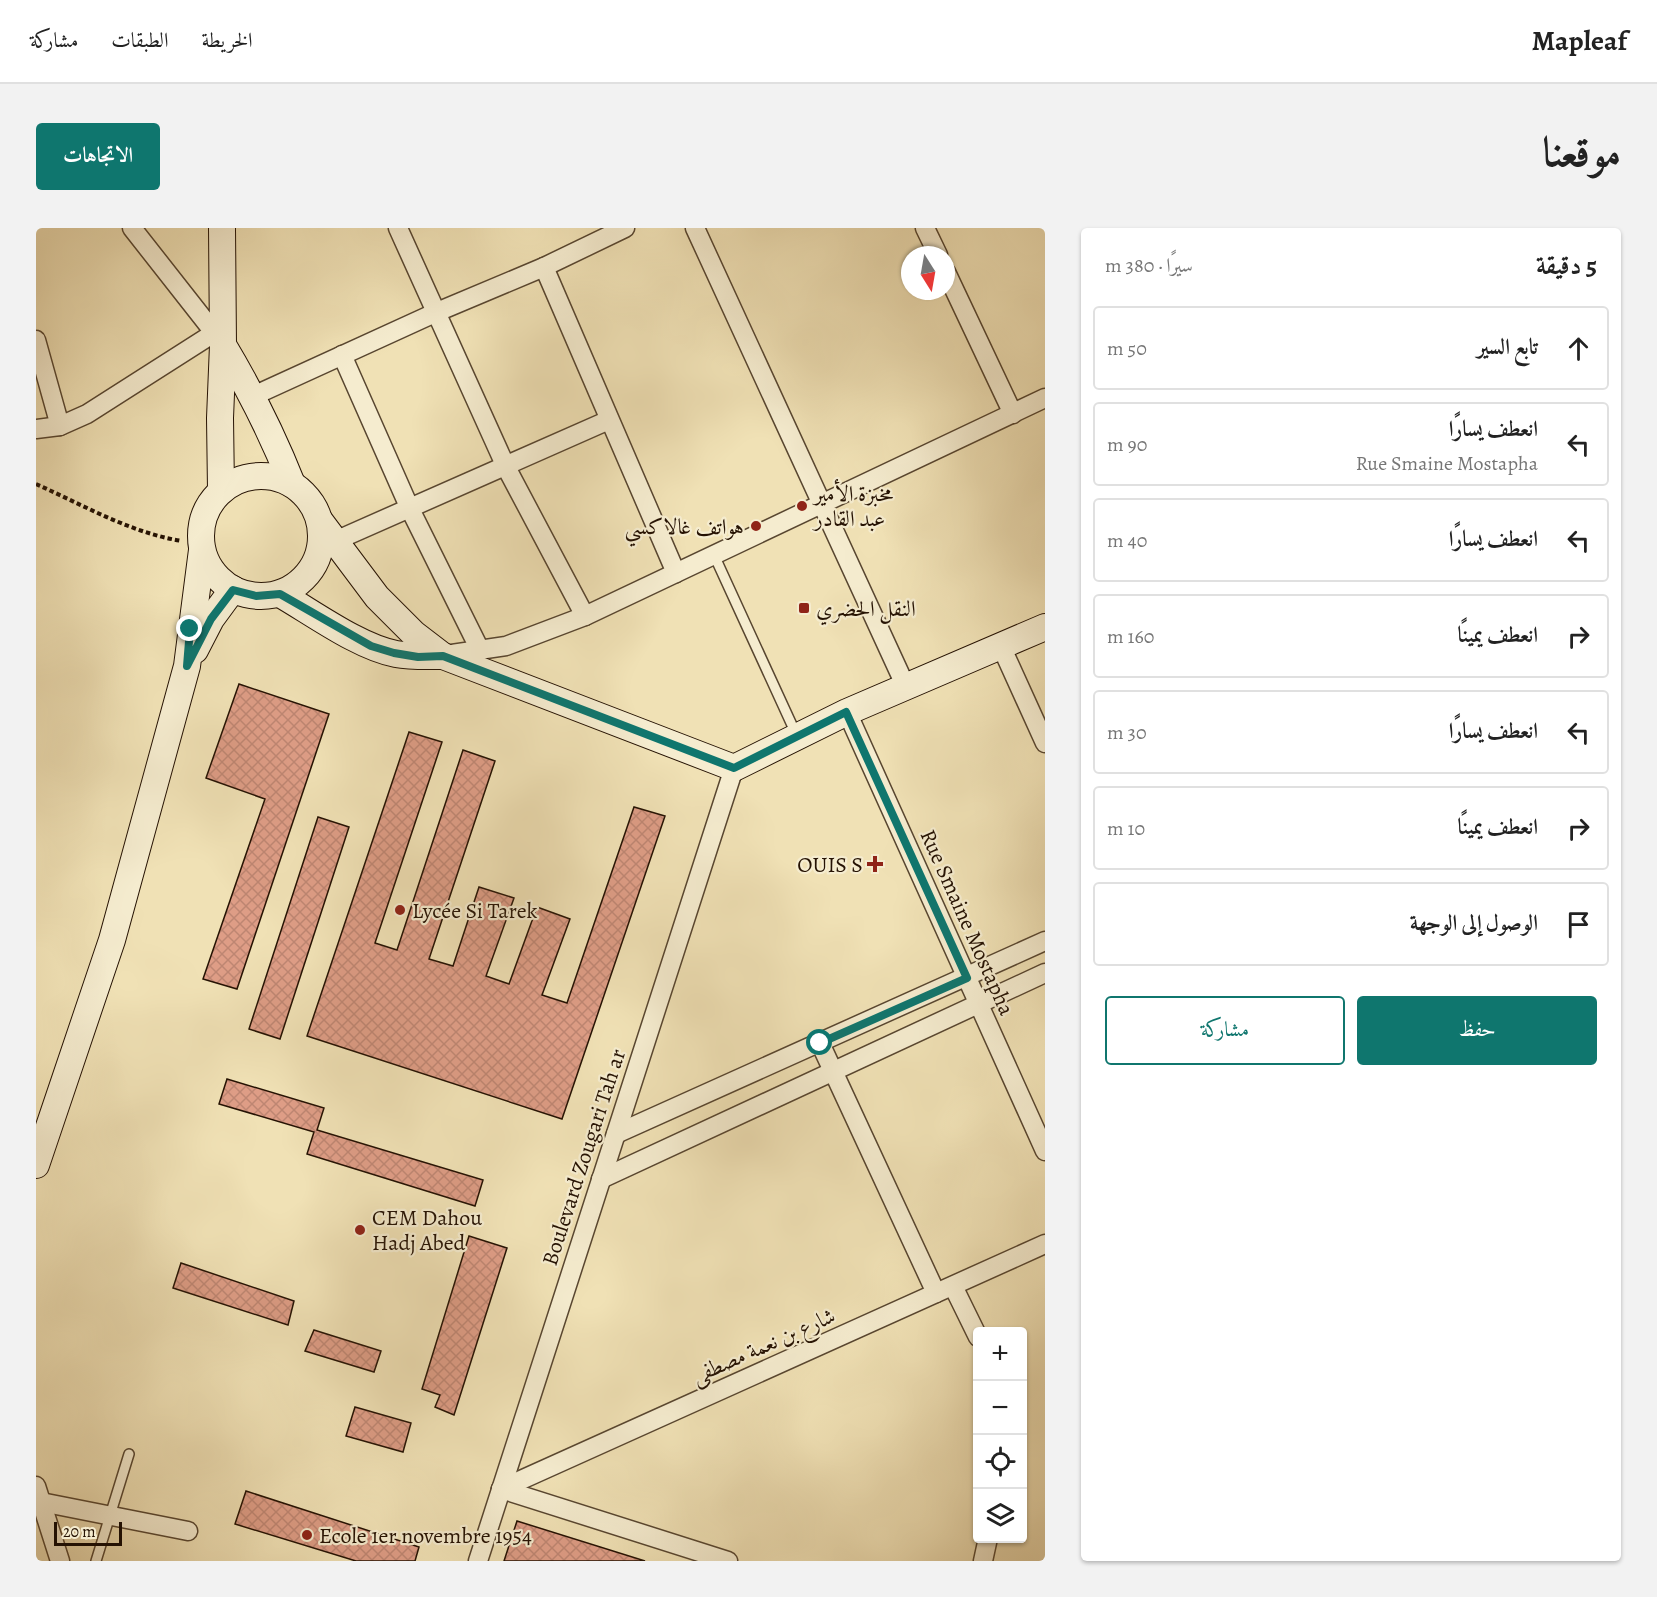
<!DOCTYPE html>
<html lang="ar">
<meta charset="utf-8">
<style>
:root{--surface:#fff;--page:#f2f2f2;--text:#222;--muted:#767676;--line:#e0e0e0;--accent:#0f766e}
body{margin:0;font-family:Alegreya,Amiri,serif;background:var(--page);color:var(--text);direction:rtl}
.controls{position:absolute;right:18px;bottom:18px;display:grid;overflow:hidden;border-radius:6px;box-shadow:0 2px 4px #0004}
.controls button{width:54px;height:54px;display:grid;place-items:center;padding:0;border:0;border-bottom:2px solid var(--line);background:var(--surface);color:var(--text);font:30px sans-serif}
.compass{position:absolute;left:865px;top:18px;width:54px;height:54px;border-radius:50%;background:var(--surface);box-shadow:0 2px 4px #0004;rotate:169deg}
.scale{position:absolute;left:18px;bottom:15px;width:68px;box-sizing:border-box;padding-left:6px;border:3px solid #251203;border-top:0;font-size:16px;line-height:21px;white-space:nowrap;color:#251203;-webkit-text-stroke:4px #f5eccf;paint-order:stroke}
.stop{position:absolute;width:18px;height:18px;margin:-14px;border:4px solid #0f766e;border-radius:50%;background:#fff}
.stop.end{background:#0f766e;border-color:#fff;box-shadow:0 2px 6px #0008}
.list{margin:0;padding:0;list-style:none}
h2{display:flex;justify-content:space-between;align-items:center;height:78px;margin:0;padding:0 24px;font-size:26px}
h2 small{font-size:20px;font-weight:400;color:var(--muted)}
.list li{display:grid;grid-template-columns:39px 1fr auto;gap:18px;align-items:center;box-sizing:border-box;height:84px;margin:0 12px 12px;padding:0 12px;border:2px solid var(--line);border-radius:6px}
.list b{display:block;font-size:22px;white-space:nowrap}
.list p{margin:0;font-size:20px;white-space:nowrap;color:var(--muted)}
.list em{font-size:20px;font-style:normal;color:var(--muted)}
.actions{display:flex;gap:12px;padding:18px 24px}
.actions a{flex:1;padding:14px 0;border:2px solid var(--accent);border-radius:6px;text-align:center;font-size:21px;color:var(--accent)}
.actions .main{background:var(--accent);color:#fff}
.icon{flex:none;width:33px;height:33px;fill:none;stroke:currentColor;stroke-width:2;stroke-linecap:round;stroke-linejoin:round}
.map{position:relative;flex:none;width:1009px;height:1333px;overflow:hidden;direction:ltr;border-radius:6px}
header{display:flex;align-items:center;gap:36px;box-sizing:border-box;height:84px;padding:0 30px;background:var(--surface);border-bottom:2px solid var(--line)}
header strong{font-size:28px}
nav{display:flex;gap:33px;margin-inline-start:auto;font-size:21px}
.intro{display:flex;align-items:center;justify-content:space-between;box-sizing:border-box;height:144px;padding:0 36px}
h1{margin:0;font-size:42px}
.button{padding:15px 27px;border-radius:6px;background:var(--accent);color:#fff;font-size:21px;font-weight:700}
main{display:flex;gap:36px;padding:0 36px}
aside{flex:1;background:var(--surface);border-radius:6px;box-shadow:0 2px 4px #0004}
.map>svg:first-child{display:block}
.building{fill:url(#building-cross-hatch);stroke:#251203;stroke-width:1.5}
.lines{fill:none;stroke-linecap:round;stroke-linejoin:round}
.lane-casing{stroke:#584630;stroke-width:12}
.street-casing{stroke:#584630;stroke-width:21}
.secondary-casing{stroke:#251203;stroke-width:28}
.path{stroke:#251203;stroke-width:4;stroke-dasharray:4.5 3;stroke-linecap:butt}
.lane{stroke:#f5eccf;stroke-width:9}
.street{stroke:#f5eccf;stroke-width:18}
.secondary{stroke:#f5eccf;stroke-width:26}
.route{stroke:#0f766e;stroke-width:8}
.poi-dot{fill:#8f2418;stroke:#f5eccf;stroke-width:2}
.labels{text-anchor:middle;stroke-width:4.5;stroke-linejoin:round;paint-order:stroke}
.poi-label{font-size:22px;fill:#251203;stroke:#f5eccf;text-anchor:start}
.street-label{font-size:22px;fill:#251203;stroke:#f5eccf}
</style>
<header>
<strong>Mapleaf</strong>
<nav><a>الخريطة</a><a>الطبقات</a><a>مشاركة</a></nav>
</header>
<div class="intro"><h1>موقعنا</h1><a class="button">الاتجاهات</a></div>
<main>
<aside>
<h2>5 دقيقة<small>سيرًا · 380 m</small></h2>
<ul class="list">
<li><svg class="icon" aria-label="ahead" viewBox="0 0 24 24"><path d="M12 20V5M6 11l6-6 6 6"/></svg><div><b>تابع السير</b></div><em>50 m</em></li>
<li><svg class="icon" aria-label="left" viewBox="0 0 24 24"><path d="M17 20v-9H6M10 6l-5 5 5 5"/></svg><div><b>انعطف يسارًا</b><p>Rue Smaine Mostapha</p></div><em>90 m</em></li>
<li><svg class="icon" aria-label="left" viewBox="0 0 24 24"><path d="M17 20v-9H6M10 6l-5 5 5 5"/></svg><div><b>انعطف يسارًا</b></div><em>40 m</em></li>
<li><svg class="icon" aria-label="right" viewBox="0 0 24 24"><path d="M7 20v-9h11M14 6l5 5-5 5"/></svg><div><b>انعطف يمينًا</b></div><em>160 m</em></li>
<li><svg class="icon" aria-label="left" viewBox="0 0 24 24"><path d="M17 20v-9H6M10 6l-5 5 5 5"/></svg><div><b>انعطف يسارًا</b></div><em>30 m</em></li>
<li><svg class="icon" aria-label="right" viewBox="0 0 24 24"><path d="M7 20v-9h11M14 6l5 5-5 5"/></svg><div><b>انعطف يمينًا</b></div><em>10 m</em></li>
<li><svg class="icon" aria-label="arrive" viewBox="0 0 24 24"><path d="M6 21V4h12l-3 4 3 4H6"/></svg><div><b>الوصول إلى الوجهة</b></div></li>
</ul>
<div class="actions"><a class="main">حفظ</a><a>مشاركة</a></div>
</aside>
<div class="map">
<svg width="1009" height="1333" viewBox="0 0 1009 1333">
<defs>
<pattern id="building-cross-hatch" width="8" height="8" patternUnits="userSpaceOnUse" patternTransform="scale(1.5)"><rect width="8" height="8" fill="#de9d86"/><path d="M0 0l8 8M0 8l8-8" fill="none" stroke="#be8672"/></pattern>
</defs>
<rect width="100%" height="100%" fill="#f0e1b5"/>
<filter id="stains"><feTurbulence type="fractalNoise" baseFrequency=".00333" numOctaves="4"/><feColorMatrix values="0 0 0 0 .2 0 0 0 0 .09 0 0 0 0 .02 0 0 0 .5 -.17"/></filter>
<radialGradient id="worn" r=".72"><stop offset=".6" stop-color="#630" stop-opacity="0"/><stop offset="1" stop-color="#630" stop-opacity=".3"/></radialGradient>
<g class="building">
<polygon points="203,456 293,486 201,761 167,751 229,571 170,550"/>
<polygon points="373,504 406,514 339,715 361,722 427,522 459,533 393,731 417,738 443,659 478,670 450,748 473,756 501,679 534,691 506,767 531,775 598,579 629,588 526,891 271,808"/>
<polygon points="282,589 313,599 244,811 213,801"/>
<polygon points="191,851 288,880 281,902 447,952 439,978 271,926 278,904 183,876"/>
<polygon points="433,1008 471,1020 418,1187 399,1179 404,1167 386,1161"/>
<polygon points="145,1035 258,1073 252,1097 137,1060"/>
<polygon points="278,1102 345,1123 338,1144 269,1123"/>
<polygon points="319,1179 375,1195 367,1224 310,1208"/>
<polygon points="210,1263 383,1319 379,1333 320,1333 199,1296"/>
<polygon points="481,1293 609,1333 468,1333"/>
</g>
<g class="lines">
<defs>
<g id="lane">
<polyline points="678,327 761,508"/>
<polyline points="60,1333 93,1226"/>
</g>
<g id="street">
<polyline points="96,0 184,112"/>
<polyline points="362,0 470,239 549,388"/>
<polyline points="659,0 870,459"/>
<polyline points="889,0 902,27"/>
<polyline points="508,39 640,345"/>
<polyline points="910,44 977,186"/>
<polyline points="0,112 24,198"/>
<polyline points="306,127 374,281 444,422"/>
<polyline points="217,168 401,84 508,39 589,0"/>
<polyline points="0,201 24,198 51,186 178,105"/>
<polyline points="299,313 573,192"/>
<polyline points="965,418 1009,515"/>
<polyline points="409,427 470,418 549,388 1009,170"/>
<polyline points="811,484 1009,923"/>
<polyline points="784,815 900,1065"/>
<polyline points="580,906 1009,713"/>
<polyline points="565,951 1009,745"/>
<polyline points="917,1058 942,1109"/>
<polyline points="0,1258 24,1333"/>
<polyline points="465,1261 1009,1016"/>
<polyline points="465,1261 692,1333"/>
<polyline points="5,1274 152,1303"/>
<polyline points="442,1333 698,540"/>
<polyline points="947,1333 952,1310"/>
</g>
<g id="secondary">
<path d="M187,117C214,162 237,208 256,256"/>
<circle cx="225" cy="308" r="60"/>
<polyline points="185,262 184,190 187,117 186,0"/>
<polyline points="284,293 341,369 377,405 407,428 698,540 811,484 1009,399"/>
<path d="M244,366C277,385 323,419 360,426C376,429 391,428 407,428"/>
<polyline points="159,422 175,391 197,361"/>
<polyline points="0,937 76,712 151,438 166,322"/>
</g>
</defs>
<use href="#lane" class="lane-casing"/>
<use href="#street" class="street-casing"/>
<use href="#secondary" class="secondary-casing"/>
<path class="path" d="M0,256C47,277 95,305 146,313"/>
<use href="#lane" class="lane"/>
<use href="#street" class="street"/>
<use href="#secondary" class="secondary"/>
</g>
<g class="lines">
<polyline class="route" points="154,401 151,438 175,391 197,362 220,368 244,366 335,418 358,425 382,429 407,428 698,540 810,484 931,750 784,815"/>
</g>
<g class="poi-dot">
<circle cx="766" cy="278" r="6"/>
<circle cx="720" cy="298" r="6"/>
<rect x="762" y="374" width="12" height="12" rx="3"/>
<path d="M836 627h6v6h6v6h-6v6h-6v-6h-6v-6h6z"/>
<circle cx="364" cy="682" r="6"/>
<circle cx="324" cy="1002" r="6"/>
<circle cx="271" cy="1307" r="6"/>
</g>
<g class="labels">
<g class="poi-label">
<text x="778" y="273">مخبزة الأمير<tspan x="778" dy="25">عبد القادر</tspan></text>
<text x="708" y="306" text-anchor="end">هواتف غالاكسي</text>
<text x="780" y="388">النقل الحضري</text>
<text x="827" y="644" text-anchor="end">OUIS S</text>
<text x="376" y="690">Lycée Si Tarek</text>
<text x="336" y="997">CEM Dahou<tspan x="336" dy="25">Hadj Abed</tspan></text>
<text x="283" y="1315">Ecole 1er novembre 1954</text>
</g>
<g class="street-label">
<text transform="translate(932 694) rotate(66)" y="8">Rue Smaine Mostapha</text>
<text transform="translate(547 929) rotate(-72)" y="8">Boulevard Zougari Tah ar</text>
<text transform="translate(727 1117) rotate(-24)" y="8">شارع بن نعمة مصطفى</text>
</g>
</g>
<rect width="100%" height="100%" filter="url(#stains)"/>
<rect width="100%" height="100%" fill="url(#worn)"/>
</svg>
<div class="controls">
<button>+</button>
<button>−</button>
<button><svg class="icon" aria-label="locate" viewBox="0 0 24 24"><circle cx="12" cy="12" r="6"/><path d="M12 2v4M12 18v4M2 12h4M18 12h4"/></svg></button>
<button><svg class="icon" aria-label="layers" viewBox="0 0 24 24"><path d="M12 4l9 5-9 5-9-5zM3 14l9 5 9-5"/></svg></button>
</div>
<svg class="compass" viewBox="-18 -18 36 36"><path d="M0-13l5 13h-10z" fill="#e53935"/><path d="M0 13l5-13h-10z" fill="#767676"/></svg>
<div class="scale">20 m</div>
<div class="stop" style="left:784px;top:815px"></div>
<div class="stop end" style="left:154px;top:401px"></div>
</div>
</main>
